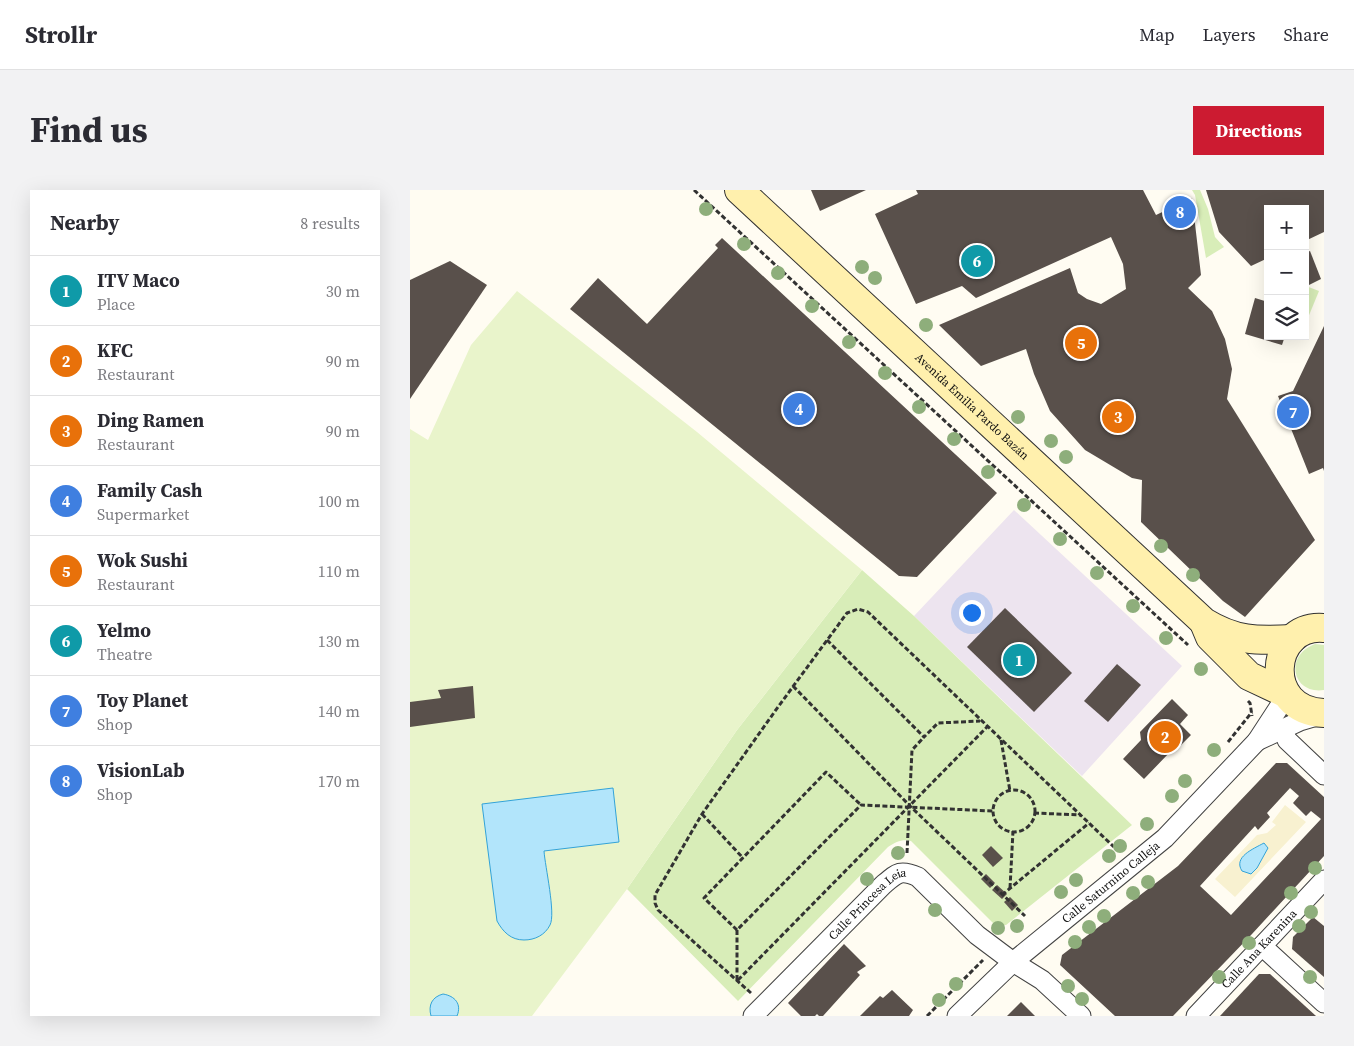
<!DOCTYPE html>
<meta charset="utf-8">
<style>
:root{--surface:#fff;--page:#f2f2f3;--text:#2b2b33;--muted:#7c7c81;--line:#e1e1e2;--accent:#cc1b31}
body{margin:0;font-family:"Source Serif 4",serif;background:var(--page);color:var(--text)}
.controls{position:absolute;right:15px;top:15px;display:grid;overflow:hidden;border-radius:0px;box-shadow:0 5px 20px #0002}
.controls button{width:45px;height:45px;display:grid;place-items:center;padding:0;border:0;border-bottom:1px solid var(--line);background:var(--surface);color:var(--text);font:25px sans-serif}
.you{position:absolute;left:561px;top:422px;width:18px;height:18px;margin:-12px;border:4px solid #fff;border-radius:50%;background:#1a73e8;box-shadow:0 0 0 8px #1a73e833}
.badge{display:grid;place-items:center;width:32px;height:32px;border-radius:50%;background:var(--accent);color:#fff;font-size:16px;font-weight:700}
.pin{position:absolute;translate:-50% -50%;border:2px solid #fff;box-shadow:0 1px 5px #0006}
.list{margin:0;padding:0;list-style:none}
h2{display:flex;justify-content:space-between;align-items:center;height:65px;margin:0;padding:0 20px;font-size:21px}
h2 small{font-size:16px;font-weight:400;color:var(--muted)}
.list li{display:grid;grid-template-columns:32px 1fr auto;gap:15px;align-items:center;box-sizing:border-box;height:70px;padding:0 20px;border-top:1px solid var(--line)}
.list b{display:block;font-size:19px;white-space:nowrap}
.list p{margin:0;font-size:16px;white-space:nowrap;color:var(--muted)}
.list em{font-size:16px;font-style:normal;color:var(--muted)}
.icon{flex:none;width:28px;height:28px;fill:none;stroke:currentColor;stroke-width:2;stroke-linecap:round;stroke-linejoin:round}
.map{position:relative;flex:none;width:914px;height:826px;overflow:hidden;border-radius:0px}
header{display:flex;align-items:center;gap:30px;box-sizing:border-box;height:70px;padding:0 25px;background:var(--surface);border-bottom:1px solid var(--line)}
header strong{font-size:24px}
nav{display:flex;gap:28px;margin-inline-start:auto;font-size:18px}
.intro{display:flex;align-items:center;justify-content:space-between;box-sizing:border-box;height:120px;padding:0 30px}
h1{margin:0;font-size:35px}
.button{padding:12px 22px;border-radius:0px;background:var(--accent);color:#fff;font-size:18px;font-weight:700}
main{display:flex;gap:30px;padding:0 30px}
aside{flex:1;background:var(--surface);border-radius:0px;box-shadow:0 5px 20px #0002}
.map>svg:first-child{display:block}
.industrial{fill:#ede4ef}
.farmland{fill:#f8f1d0}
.green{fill:#d8edb8}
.pitch{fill:#e9f4cb}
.water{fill:#b2e5fb;stroke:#33a3d8}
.building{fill:#59504b;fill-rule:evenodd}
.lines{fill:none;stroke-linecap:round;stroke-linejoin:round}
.street-casing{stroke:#434343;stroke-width:21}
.secondary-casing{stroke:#323232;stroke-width:30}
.path{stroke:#323232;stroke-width:3;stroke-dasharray:5 2.5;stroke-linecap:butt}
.street{stroke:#fff;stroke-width:19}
.secondary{stroke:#fff0ad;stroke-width:28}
.tree{fill:#8eae7b}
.labels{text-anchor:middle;stroke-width:5;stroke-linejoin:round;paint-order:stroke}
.street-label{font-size:12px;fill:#101010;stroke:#fff}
</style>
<header>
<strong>Strollr</strong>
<nav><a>Map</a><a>Layers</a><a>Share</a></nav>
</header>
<div class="intro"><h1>Find us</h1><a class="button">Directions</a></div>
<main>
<aside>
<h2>Nearby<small>8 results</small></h2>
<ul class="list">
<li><span class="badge" style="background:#0f9aa8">1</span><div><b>ITV Maco</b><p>Place</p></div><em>30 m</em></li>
<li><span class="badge" style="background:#e8710a">2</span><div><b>KFC</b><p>Restaurant</p></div><em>90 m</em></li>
<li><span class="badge" style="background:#e8710a">3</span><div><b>Ding Ramen</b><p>Restaurant</p></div><em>90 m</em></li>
<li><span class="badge" style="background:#3f7fe0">4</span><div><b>Family Cash</b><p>Supermarket</p></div><em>100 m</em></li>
<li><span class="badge" style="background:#e8710a">5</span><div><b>Wok Sushi</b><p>Restaurant</p></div><em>110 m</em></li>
<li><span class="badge" style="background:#0f9aa8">6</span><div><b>Yelmo</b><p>Theatre</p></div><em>130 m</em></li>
<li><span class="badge" style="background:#3f7fe0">7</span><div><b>Toy Planet</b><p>Shop</p></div><em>140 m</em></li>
<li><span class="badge" style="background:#3f7fe0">8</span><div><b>VisionLab</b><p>Shop</p></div><em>170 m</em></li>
</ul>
</aside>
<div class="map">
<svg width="914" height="826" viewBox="0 0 914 826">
<rect width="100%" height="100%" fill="#fffcf2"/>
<polygon class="industrial" points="604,320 772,476 672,586 504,426"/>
<polygon class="farmland" points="875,615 896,632 825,707 805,689 847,645 857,643 866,635 862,632"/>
<g class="green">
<polygon points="782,0 790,0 798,19 805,47 814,57 796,68 785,5"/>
<polygon points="896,96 909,101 895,135 895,97"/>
<path d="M452,380L504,426L722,635L596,735H585L501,651C492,649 486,652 478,657L328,811L217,699L327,540Z"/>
<path d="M905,454L914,455V500C883,505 873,466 905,454Z"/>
</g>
<polygon class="pitch" points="107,101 287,242 452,380 327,540 217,699 122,826 0,826 0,239 18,250 61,155"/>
<g class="water">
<path d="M203,598L209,652L134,661C135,676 146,724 140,735C135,745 125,750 114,750C101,750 93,742 87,731L72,614Z"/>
<path d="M854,653L858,658L847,678L841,684L832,681C823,667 843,659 854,653Z"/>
<path d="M33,804C45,806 52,814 47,826H21C18,815 22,807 33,804Z"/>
</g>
<g class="building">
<polygon points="401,0 456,0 410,21"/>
<polygon points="506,0 733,0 746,25 782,8 791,85 778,98 802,121 815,149 822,179 817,209 905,350 835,427 813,411 731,332 732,290 722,288 675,260 640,221 624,184 616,159 571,176 529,135 660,78 668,103 677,109 691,114 716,99 713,74 701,47 566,108 552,96 506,114 465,24 508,4"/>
<polygon points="796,0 914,0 914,42 895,51 895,19 858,19 858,68 841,76 809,42"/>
<polygon points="312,48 587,303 507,387 489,386 160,119 188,88 237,134 308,58 305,55"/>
<polygon points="900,61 911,89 895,97 895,63"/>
<polygon points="40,71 77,95 0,209 0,90"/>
<polygon points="845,108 858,112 858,146 875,146 872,155 835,144"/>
<polygon points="914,136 914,281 913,278 899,284 868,206 883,201"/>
<polygon points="595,418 662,483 624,522 557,457"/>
<polygon points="707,474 731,495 698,532 674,511"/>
<polygon points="63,496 65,528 0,537 0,512 31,508 28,500"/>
<polygon points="762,509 778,525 770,534 781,545 771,555 765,550 756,559 760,562 734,589 713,569 731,550 730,542"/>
<path d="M866,573H877L914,607V666L842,744L763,826H705L650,775L652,765L768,676ZM880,598L889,606L883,613L896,626L901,621L911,629L821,725L790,696L845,636L848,640L860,627L857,623Z"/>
<polygon points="581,656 593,668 583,677 572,665"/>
<polygon points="576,684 585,693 580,698 571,689"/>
<polygon points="587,695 597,704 592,709 582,700"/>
<polygon points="600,707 608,715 602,721 594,712"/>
<polygon points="903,727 914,736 914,787 882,759 883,747"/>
<polygon points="434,754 456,776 447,782 450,785 413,826 409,826 407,824 405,826 391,826 378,813"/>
<polygon points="849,784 860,784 906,826 810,826"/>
<polygon points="482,800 503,820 499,826 450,826 470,806 473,808"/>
<polygon points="611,812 625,826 597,826"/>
</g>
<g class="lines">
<defs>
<g id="street">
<polyline points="873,539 877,550 914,585"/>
<polyline points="847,551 890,531 913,524"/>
<polyline points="852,756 914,813"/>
<path id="s1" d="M343,826L473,695C487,683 490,679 508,687L567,745L603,772L632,790L671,826"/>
<path id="s2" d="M547,826L603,772L755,648L847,551L877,505"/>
<path id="s3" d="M786,826L914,690"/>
</g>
<g id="secondary">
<path id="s4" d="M329,0L794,432C825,451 846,451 882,449"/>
<polyline points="795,435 800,447 839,486 875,503"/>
<path d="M914,438C859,433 851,521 914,523"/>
</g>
</defs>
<use href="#street" class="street-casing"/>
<use href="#secondary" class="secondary-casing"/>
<g class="path">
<polyline points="284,0 778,455"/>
<polyline points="417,450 514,547 528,533 570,531"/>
<polyline points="383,496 500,616 615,726"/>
<polyline points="838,511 840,513 842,526"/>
<polyline points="591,550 600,601"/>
<polyline points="818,552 842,522"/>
<circle cx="604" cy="621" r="21"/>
<polyline points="624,623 671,625"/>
<polyline points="292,624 333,668"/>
<polyline points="497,663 502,560 514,547"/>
<polyline points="600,698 603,641"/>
<polyline points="592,705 679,633"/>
<polyline points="327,740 294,708 416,582 451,615"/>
<polyline points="327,790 327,740 451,615 583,621"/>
<polyline points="328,790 578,536"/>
<polyline points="341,803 248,720 245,713 245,705 292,624 368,517 437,423 448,419 458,422 704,657"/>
<polyline points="517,826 573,770"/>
</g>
<use href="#street" class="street"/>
<use href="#secondary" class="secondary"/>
</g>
<g class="tree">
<circle cx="296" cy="19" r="7"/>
<circle cx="334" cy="54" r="7"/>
<circle cx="452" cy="77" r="7"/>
<circle cx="368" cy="83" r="7"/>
<circle cx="465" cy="88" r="7"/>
<circle cx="402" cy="116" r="7"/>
<circle cx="516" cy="135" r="7"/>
<circle cx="439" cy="152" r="7"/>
<circle cx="475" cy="183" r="7"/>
<circle cx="509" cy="217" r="7"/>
<circle cx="608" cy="227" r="7"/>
<circle cx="544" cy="249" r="7"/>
<circle cx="641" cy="251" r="7"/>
<circle cx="656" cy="267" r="7"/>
<circle cx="578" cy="282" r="7"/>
<circle cx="614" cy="315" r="7"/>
<circle cx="650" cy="349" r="7"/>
<circle cx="751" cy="356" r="7"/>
<circle cx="687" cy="383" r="7"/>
<circle cx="783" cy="385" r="7"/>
<circle cx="723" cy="416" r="7"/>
<circle cx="756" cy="448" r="7"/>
<circle cx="791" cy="479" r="7"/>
<circle cx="804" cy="560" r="7"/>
<circle cx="775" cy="591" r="7"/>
<circle cx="762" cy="606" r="7"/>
<circle cx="737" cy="634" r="7"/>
<circle cx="710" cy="656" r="7"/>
<circle cx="488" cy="663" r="7"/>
<circle cx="699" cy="666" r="7"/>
<circle cx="905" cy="678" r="7"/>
<circle cx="457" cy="689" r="7"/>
<circle cx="666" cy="690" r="7"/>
<circle cx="738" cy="692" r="7"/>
<circle cx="651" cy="702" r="7"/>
<circle cx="723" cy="703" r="7"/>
<circle cx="881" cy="703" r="7"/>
<circle cx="525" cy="720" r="7"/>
<circle cx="901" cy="722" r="7"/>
<circle cx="694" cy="726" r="7"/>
<circle cx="607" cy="736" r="7"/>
<circle cx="889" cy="736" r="7"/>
<circle cx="679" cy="737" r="7"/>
<circle cx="588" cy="738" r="7"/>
<circle cx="665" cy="752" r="7"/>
<circle cx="839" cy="753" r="7"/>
<circle cx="809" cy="787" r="7"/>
<circle cx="900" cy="787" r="7"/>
<circle cx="546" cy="794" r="7"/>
<circle cx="658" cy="796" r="7"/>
<circle cx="672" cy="809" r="7"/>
<circle cx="529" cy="810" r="7"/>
</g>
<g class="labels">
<g class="street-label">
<text dy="4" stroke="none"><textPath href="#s4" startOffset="318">Avenida Emilia Pardo Bazán</textPath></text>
<text dy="4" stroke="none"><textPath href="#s2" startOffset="204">Calle Saturnino Calleja</textPath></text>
<text dy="4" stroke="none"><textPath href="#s1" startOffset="161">Calle Princesa Leia</textPath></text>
<text dy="4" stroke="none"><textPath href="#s3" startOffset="92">Calle Ana Karenina</textPath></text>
</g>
</g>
</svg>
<div class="controls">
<button>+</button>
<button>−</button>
<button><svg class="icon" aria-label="layers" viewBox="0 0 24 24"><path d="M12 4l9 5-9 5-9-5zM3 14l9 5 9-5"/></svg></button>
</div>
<div class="you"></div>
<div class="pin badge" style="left:609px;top:470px;background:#0f9aa8">1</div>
<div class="pin badge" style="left:755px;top:547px;background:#e8710a">2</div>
<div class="pin badge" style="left:708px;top:227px;background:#e8710a">3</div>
<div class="pin badge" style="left:389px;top:219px;background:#3f7fe0">4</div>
<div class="pin badge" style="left:671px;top:153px;background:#e8710a">5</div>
<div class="pin badge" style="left:567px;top:71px;background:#0f9aa8">6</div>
<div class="pin badge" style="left:883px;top:222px;background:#3f7fe0">7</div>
<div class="pin badge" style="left:770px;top:22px;background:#3f7fe0">8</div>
</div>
</main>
